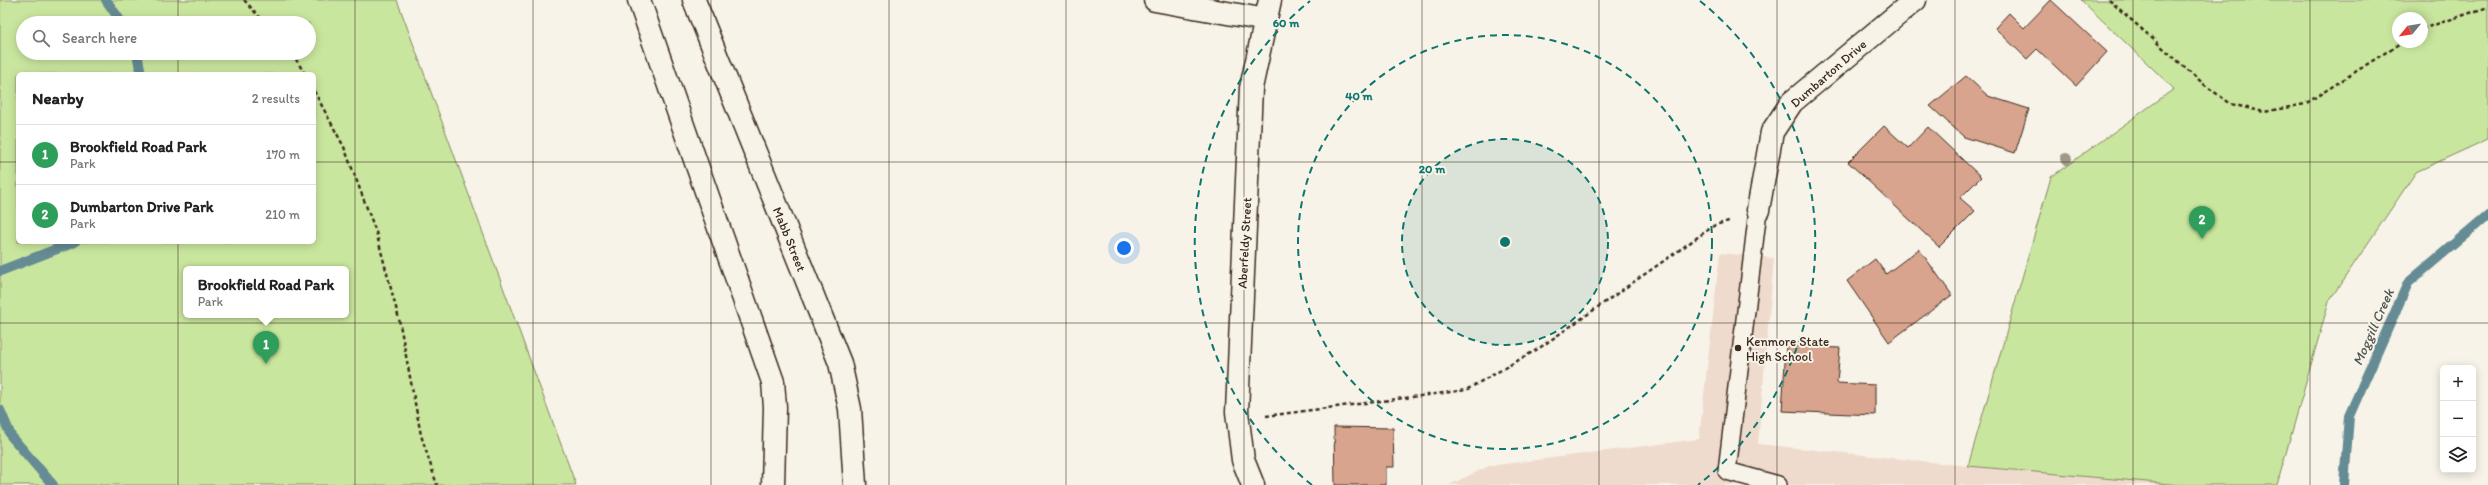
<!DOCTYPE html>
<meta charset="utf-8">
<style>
:root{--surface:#fff;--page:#f2f2f2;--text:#222;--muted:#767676;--line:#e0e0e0;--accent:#3b2a1e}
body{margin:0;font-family:Itim,sans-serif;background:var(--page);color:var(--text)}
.controls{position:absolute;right:12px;bottom:12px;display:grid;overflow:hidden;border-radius:6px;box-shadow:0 2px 10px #0003}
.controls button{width:36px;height:36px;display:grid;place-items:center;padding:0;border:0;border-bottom:1px solid var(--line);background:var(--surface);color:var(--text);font:20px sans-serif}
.compass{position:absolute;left:2392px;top:12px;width:36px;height:36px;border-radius:50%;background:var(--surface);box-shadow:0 2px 10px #0003;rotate:240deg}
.you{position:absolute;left:1124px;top:248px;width:14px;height:14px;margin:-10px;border:3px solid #fff;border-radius:50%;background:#1a73e8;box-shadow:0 0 0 6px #1a73e833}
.badge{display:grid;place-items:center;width:26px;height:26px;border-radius:50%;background:var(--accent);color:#fff;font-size:13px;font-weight:700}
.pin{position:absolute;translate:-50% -33px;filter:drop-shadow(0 1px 2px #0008)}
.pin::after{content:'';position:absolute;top:21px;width:14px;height:12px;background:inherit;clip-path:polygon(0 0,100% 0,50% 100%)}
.popup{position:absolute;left:183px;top:266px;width:166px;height:52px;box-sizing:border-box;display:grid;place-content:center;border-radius:6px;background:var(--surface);filter:drop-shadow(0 1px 3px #0005);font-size:13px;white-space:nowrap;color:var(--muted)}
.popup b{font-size:15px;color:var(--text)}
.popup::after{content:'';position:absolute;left:50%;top:100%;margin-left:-8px;border:8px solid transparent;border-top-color:var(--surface)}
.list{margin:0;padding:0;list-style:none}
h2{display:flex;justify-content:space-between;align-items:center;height:52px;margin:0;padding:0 16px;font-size:17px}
h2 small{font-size:13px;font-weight:400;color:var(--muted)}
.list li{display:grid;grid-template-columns:26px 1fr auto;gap:12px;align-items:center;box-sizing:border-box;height:60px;padding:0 16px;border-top:1px solid var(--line)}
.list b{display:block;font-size:15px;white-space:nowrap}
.list p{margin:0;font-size:13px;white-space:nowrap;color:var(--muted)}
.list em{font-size:13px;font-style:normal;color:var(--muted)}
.icon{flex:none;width:22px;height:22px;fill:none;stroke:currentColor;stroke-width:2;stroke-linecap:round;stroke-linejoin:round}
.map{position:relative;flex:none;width:2488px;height:485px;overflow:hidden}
.search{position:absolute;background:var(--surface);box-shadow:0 2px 10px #0003;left:16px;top:16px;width:300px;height:44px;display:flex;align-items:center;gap:10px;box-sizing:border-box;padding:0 14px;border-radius:22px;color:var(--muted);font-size:15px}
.panel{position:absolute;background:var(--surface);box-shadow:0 2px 10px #0003;left:16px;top:72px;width:300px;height:172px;border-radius:6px}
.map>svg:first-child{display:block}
.built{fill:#eedbcd}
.green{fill:#c9e69e;stroke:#82885e;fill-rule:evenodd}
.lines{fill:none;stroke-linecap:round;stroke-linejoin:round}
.stream{stroke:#658b94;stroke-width:10}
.building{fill:#d9a48e;stroke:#3b2a1e}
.lane-casing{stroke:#3b2a1e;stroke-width:20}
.street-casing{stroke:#3b2a1e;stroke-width:25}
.path{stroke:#3b2a1e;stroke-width:2.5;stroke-dasharray:4 3;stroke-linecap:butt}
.lane{stroke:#f7f3e8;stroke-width:17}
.street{stroke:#f7f3e8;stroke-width:22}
.tree{fill:#9f9987}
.grid{fill:none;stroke:#3b2a1e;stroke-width:1;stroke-opacity:0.55}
.ring{fill:none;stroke:#0f766e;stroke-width:2;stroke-dasharray:7 5}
.poi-dot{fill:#3b2a1e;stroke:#f7f3e8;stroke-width:1.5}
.labels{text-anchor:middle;stroke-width:4;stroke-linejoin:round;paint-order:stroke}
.street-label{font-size:13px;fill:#3b2a1e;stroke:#f7f3e8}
.poi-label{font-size:13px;fill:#3b2a1e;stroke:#f7f3e8;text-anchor:start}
.water-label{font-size:14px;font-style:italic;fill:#4c524f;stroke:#f7f3e8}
.centre{fill:#0f766e;stroke:#f7f3e8;stroke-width:2}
.ring-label{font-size:12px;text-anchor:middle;font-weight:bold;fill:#0f766e;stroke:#f7f3e8;stroke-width:4;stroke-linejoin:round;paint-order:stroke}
</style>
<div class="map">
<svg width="2488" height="485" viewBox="0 0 2488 485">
<rect width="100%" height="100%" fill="#f7f3e8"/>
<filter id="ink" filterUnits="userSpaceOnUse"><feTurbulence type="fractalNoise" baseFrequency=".025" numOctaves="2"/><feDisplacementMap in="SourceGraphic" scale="8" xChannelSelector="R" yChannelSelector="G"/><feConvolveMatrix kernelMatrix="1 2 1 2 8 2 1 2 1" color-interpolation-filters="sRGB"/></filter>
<g filter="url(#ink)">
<polygon class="built" points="1720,253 1774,258 1758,444 1968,466 2181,485 1449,485 1489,466 1699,439"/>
<g class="green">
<path d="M0,0H397L576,485H0ZM23,23H309V53H23ZM18,74H314V242H18ZM186,269H346V315H186Z"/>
<path d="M2081,0H2488V139L2416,172L2329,301L2277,485H2181L1968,466L2051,177L2174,89ZM2398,18H2422V42H2398Z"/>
</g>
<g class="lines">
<g class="stream">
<polyline points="106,0 122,23"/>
<polyline points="137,53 141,74"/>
<polyline points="0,271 75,242"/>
<polyline points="0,410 11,436 53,485"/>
<polyline points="2344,485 2349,416 2408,283 2488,215"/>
</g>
</g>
<g class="building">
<polygon points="2051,0 2107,52 2076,86 2037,49 2027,59 1995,28 2009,13 2024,28"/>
<polygon points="1966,76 1988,96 2029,109 2015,153 1964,137 1930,106"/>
<polygon points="1884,126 1908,148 1928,127 1981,177 1960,198 1975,211 1939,247 1848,162"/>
<polygon points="1919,249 1952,295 1889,342 1847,281 1875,259 1886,274"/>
<polygon points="1786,346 1840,348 1837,383 1875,385 1875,415 1782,411"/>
<polygon points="1334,427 1393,428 1394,467 1386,467 1386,485 1335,485"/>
</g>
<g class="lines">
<defs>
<polyline id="lane" points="1758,210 1727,471 1778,485"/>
<g id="street">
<polyline points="639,0 773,382 775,407 773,485"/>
<polyline points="694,0 840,363 850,409 855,485"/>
<polyline points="1155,0 1266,20"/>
<polyline points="1758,210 1772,132 1792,102 1915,0"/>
<polyline points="1253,485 1243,460 1237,412 1251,88 1270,0"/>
</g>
</defs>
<use href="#lane" class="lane-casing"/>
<use href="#street" class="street-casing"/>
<g class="path">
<polyline points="244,0 265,23"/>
<polyline points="2109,0 2206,86 2231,104 2264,112 2305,104 2402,42"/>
<polyline points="2422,29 2488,7"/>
<polyline points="292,53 305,74"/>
<polyline points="314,91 344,147 376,232 399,319 421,435 437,485"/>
<polyline points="1266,416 1466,390 1538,349 1715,225 1729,221"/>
</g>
<use href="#lane" class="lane"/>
<use href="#street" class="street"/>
</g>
<circle class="tree" cx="2066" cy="159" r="6"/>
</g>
<path class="grid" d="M178,0V23M355,0V485M533,0V485M711,0V485M889,0V485M1066,0V485M1244,0V485M1422,0V485M1599,0V485M1777,0V485M1955,0V485M2133,0V485M2310,0V485M178,53V74M0,162H18M314,162H2488M178,242V485M0,323H2488"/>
<circle cx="1505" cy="242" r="103" fill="#0f766e" fill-opacity=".12"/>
<g class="ring">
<circle cx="1505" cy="242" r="103"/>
<circle cx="1505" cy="242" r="207"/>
<path d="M1312 485A310 310 0 0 1 1310 1M1700 1A310 310 0 0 1 1698 485"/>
</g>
<circle class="poi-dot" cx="1738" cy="348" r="4"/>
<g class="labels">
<g class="street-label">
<text transform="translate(1828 73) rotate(-41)" y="5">Dumbarton Drive</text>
<text transform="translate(790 239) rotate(68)" y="5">Mabb Street</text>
<text transform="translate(1244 243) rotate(-87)" y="5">Aberfeldy Street</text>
</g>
<g class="poi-label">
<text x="1746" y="346">Kenmore State<tspan x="1746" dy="15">High School</tspan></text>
</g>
<g class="water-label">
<text transform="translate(2373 327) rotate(-66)" y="5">Moggill Creek</text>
</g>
</g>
<circle cx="1505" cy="242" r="6" class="centre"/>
<g class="ring-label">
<text x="1286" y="27">60 m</text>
<text x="1359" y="100">40 m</text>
<text x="1432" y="173">20 m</text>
</g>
</svg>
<div class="controls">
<button>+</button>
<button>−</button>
<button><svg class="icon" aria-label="layers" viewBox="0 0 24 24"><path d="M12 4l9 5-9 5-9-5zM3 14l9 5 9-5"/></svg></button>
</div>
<svg class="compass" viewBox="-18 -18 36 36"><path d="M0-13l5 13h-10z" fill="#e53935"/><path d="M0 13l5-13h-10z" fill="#767676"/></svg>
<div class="you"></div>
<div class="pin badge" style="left:266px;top:364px;background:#2e9e5b">1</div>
<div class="popup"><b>Brookfield Road Park</b>Park</div>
<div class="pin badge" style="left:2202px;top:239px;background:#2e9e5b">2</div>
<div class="search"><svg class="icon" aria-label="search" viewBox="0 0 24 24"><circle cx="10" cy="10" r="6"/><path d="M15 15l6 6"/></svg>Search here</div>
<section class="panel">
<h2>Nearby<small>2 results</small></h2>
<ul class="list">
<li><span class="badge" style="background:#2e9e5b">1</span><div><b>Brookfield Road Park</b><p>Park</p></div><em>170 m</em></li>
<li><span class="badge" style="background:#2e9e5b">2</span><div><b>Dumbarton Drive Park</b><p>Park</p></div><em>210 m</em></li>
</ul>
</section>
</div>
